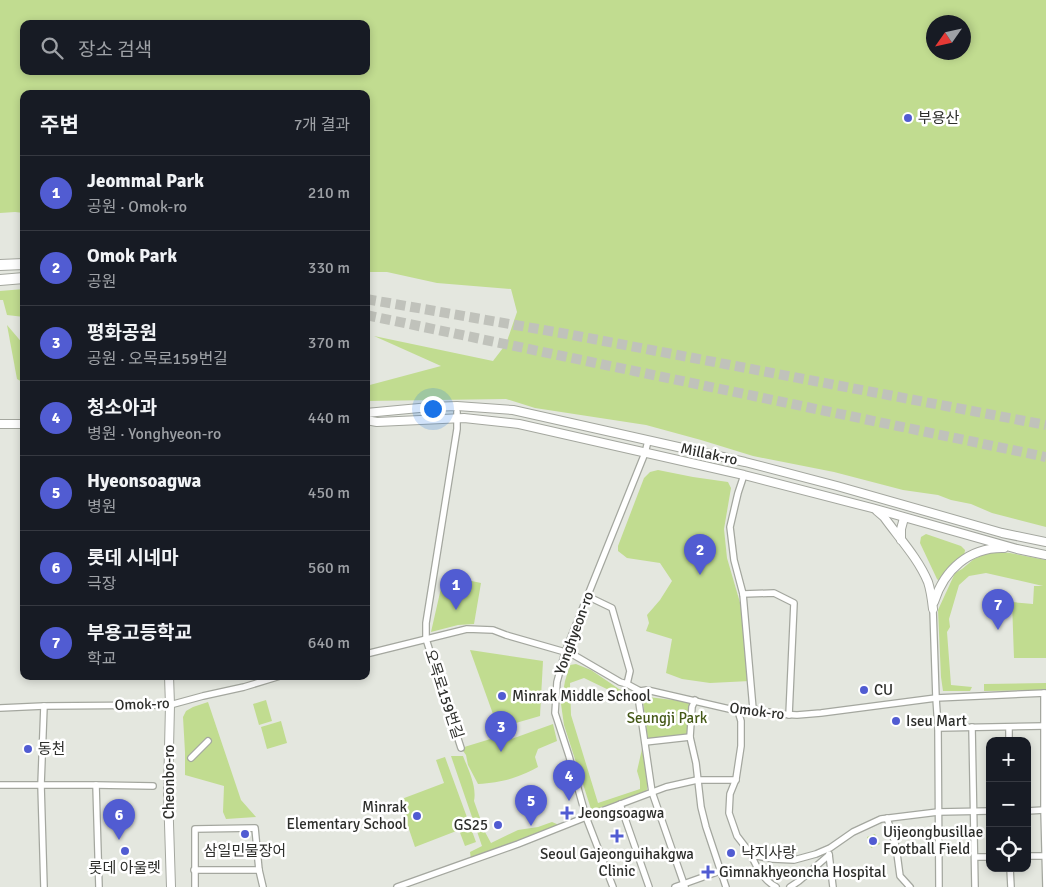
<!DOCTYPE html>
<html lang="ko">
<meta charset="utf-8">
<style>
:root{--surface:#171b24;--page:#242831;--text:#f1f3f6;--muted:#9ea1a6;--line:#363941;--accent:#515cd2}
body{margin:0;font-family:Signika,"Noto Sans KR",sans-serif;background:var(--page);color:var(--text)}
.controls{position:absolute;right:15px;bottom:15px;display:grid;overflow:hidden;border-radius:10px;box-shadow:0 2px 8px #0003}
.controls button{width:45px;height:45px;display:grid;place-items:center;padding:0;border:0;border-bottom:1px solid var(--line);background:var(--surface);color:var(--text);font:25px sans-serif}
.compass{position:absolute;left:926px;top:15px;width:45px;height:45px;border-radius:50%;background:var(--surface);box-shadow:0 2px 8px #0003;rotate:236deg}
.you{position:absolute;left:432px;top:408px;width:18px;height:18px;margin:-12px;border:4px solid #fff;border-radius:50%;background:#1a73e8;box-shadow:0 0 0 8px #1a73e833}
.badge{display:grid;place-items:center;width:32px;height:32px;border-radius:50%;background:var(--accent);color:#fff;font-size:16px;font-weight:700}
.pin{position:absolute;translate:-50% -41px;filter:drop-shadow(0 1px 2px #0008)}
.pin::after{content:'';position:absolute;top:26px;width:18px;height:15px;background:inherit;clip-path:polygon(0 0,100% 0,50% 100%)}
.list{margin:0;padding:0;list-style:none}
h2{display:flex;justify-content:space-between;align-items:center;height:65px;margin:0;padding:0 20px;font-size:21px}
h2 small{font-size:16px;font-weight:400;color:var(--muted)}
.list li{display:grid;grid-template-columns:32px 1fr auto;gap:15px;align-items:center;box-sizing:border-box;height:75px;padding:0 20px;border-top:1px solid var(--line)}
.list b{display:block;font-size:19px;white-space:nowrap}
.list p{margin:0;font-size:16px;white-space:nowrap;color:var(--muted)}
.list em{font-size:16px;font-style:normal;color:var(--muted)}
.icon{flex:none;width:28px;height:28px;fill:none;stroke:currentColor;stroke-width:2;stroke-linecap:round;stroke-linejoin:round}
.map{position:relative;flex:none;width:1046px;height:887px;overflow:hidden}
.search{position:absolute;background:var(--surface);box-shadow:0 2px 8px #0003;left:20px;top:20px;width:350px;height:55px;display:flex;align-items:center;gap:12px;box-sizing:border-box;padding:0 18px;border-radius:10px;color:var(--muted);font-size:19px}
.panel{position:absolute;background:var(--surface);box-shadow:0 2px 8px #0003;left:20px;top:90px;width:350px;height:590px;border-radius:10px}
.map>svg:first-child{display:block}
.green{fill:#c1dc90;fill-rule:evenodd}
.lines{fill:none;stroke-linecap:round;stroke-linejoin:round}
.highway-tunnel{stroke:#c0c2bb;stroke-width:10;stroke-dasharray:10 5;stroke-linecap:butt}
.street-casing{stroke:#a4a79f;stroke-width:8}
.secondary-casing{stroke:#a4a79f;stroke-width:10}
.highway-casing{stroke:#a4a79f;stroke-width:12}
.street{stroke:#fff;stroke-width:5.5}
.secondary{stroke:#fff;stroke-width:8}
.highway{stroke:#fff;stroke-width:10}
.poi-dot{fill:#515cd2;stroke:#fff;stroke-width:2}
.labels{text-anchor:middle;stroke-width:5;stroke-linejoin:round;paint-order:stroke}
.poi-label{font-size:15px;fill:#2e2f2c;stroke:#fff;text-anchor:start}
.street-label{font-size:15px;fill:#2e2f2c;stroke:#fff}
.park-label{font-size:15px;fill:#445816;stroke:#fff}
</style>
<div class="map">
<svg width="1046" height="887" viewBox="0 0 1046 887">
<rect width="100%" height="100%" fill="#e4e7df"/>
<g class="green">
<path d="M0,0H1046V527L992,513L971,504L951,500L938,495L903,490L834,472L753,456L701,440L646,425L535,408L506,399L366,401V386L441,366L374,336L493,361L506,344L517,312L511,289L437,283L387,272H366V94H24V213L15,212L0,213ZM934,22H964V52H934ZM24,24H366V71H24Z"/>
<polygon points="24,289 24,317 7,315 3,300 0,300 0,291"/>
<polygon points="7,325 24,345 24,383 17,379"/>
<polygon points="658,470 693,477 728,482 731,488 724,529 727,558 741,606 750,681 710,683 682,679 666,673 672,639 646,631 649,623 647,615 660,600 672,581 660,563 627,558 618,551 618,546 644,478 650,472"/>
<polygon points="926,534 961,546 965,550 964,557 940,582 937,579 920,543 921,537"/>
<polygon points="993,551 1010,553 1046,560 1046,658 1014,658 1012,602 1033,604 1034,586 1043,586 986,573 969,576 959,585 949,619 950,627 947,632 951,685 972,687 970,691 943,691 941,677 938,610 955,573 962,569 974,559"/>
<polygon points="444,575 481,583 474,624 458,625 431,632"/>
<polygon points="470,650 543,661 540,716 498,728"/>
<polygon points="576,664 591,670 619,689 633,694 625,702 613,692 584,678 570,683 571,715 598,803 640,789 640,781 637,771 642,749 648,785 646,793 597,811 591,809 564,725 561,704 565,681 570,665"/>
<polygon points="1046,683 1046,690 984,691 984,684"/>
<polygon points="648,697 690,702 687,734 648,739 643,702"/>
<polygon points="266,700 272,721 259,725 253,704"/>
<polygon points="208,702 241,800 256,817 226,819 223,812 224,786 185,775 185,752 183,717 186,711 193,707"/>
<polygon points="281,721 287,743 267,749 261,727"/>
<path d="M553,724L557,741L538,749L535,757L538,767C516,779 502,782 478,784L468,765L466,755L461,748L497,737L506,741Z"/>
<path d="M451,756H463C468,769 477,786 474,801L485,832L491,843L518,830L538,827L552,822L559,825L512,845L471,859L470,852L482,846Z"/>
<polygon points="445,757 476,842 465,846 459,830 415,847 399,800 444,783 436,760"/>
<polygon points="875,834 880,844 871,848 867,837"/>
</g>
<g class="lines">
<g class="highway-tunnel">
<polyline points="366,299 567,334 1046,425"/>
<polyline points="366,315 1046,457"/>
</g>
<defs>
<g id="street">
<polyline points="457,412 457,429 426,623 426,639 461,748"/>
<polyline points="744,475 738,493 730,527 734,560 743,594 753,709"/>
<polyline points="743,594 774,593 794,603 789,715"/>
<polyline points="587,596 612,608 630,671 627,684"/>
<polyline points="933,609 936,698 938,728 939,887"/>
<polyline points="366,654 467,629 493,630 506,635 572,654 620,682 627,684 640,691 647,690 738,711 753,709 779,714 797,715 821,713 936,698 1046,693"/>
<polyline points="640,691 638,696 652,792 685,887"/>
<polyline points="1044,693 1044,810 1046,887"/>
<polyline points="695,700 692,707 690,737 696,763 701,807 706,827 726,887"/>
<polyline points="44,706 41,785 44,887"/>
<polyline points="0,708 44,706 170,705 203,696 244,687 280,676"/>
<polyline points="738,711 741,721 741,746 736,779 730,794 729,813 737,836 747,849 757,856 773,859 794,860 816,854 830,848 853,832 881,819 938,812 990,811"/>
<polyline points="972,727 975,887"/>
<polyline points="938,728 1044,726"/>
<polyline points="1009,741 1009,727"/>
<polyline points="645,742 690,737"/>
<polyline points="191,758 208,741"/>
<polyline points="0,785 96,785 99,887"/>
<polyline points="96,785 153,786"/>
<polyline points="620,804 649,887"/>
<polyline points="1027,811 1044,810"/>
<polyline points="887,818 896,846 900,876 910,887"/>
<path d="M750,851C755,866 762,879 776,887"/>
<polyline points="829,854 833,887"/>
<polyline points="1027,856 1046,856"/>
<polyline points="975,857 990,857"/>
<polyline points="1010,868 1011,887"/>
<polyline points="194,870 259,870"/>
<polyline points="195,887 195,829 255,828 259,870 263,887"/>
<polyline points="397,887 518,844 586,817 666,787 697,780 736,780"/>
<polyline points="613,887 586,817 569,756 555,713 557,682 565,652 645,453 648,441"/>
<polyline points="675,887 720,871"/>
<polyline points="790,887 799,881 829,855"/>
</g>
<g id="secondary">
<polyline points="366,413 430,407 457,406 513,410 745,462 837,486 1002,533 1046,542"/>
<polyline points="366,420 377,422 464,418 519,424 744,475 872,508 1017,549 1046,555"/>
<polyline points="0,424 24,424"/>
<path d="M877,511L884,517C899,538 918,558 928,582C931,591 932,600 933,609"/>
<polyline points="901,540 901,529 904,518"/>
<path d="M934,602C944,570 969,547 1004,548"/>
<polyline points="169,676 170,705 168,792 171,887"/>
</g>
<g id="highway">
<polyline points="0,265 24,264"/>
<polyline points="0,280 24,278"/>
</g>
</defs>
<use href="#street" class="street-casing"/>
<use href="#secondary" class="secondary-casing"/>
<use href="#highway" class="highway-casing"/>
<use href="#street" class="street"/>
<use href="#secondary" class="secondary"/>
<use href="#highway" class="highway"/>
</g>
<g class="poi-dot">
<circle cx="908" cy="118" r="5"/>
<circle cx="864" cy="690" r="5"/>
<circle cx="502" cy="696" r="5"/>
<circle cx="896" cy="721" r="5"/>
<circle cx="28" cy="749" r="5"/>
<path d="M564.5 805.5h5v5h5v5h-5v5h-5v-5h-5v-5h5z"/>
<circle cx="417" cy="816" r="5"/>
<circle cx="498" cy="825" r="5"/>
<circle cx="245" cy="834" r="5"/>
<path d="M614.5 828.5h5v5h5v5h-5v5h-5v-5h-5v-5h5z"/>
<circle cx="873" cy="841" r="5"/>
<circle cx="125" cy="851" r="5"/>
<circle cx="731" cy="853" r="5"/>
<path d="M705.5 864.5h5v5h5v5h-5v5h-5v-5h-5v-5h5z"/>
</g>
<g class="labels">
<g class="poi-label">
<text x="918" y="123">부용산</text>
<text x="874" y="695">CU</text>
<text x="512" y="701">Minrak Middle School</text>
<text x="906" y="726">Iseu Mart</text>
<text x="38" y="754">동천</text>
<text x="407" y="812" text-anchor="end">Minrak<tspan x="407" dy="17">Elementary School</tspan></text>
<text x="578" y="818">Jeongsoagwa</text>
<text x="488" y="830" text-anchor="end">GS25</text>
<text x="883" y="837">Uijeongbusillae<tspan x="883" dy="17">Football Field</tspan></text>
<text x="245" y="856" text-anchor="middle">삼일민물장어</text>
<text x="741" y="858">낙지사랑</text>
<text x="617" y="859" text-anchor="middle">Seoul Gajeonguihakgwa<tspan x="617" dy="17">Clinic</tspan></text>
<text x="125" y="873" text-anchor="middle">롯데 아울렛</text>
<text x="719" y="877">Gimnakhyeoncha Hospital</text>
</g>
<g class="street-label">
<text transform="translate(709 454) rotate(12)" y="5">Millak-ro</text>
<text transform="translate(574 633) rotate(-70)" y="5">Yonghyeon-ro</text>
<text transform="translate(444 694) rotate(72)" y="5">오목로159번길</text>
<text transform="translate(142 704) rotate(-2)" y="5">Omok-ro</text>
<text transform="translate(757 711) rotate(7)" y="5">Omok-ro</text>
<text transform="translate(169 782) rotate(-90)" y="5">Cheonbo-ro</text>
</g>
<g class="park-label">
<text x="667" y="723">Seungji Park</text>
</g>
</g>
</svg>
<div class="controls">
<button>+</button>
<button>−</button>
<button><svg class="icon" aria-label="locate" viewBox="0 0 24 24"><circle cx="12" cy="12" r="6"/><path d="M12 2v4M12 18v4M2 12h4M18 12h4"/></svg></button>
</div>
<svg class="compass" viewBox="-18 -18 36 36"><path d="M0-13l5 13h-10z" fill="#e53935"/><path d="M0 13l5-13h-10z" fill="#9ea1a6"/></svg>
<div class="you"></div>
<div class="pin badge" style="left:456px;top:610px">1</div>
<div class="pin badge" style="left:700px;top:575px">2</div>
<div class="pin badge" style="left:501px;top:752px">3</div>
<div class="pin badge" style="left:569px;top:801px">4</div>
<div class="pin badge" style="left:531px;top:826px">5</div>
<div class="pin badge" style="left:119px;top:840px">6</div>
<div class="pin badge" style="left:998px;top:630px">7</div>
<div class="search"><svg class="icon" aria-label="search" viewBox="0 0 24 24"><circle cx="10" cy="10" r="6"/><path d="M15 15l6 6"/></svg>장소 검색</div>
<section class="panel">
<h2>주변<small>7개 결과</small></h2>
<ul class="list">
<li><span class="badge">1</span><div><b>Jeommal Park</b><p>공원 · Omok-ro</p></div><em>210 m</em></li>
<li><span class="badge">2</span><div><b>Omok Park</b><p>공원</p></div><em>330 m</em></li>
<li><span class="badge">3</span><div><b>평화공원</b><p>공원 · 오목로159번길</p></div><em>370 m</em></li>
<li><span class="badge">4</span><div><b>청소아과</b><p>병원 · Yonghyeon-ro</p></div><em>440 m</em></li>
<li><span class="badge">5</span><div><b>Hyeonsoagwa</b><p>병원</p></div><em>450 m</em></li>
<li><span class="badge">6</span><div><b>롯데 시네마</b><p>극장</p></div><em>560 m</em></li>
<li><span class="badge">7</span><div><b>부용고등학교</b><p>학교</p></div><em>640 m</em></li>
</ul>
</section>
</div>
